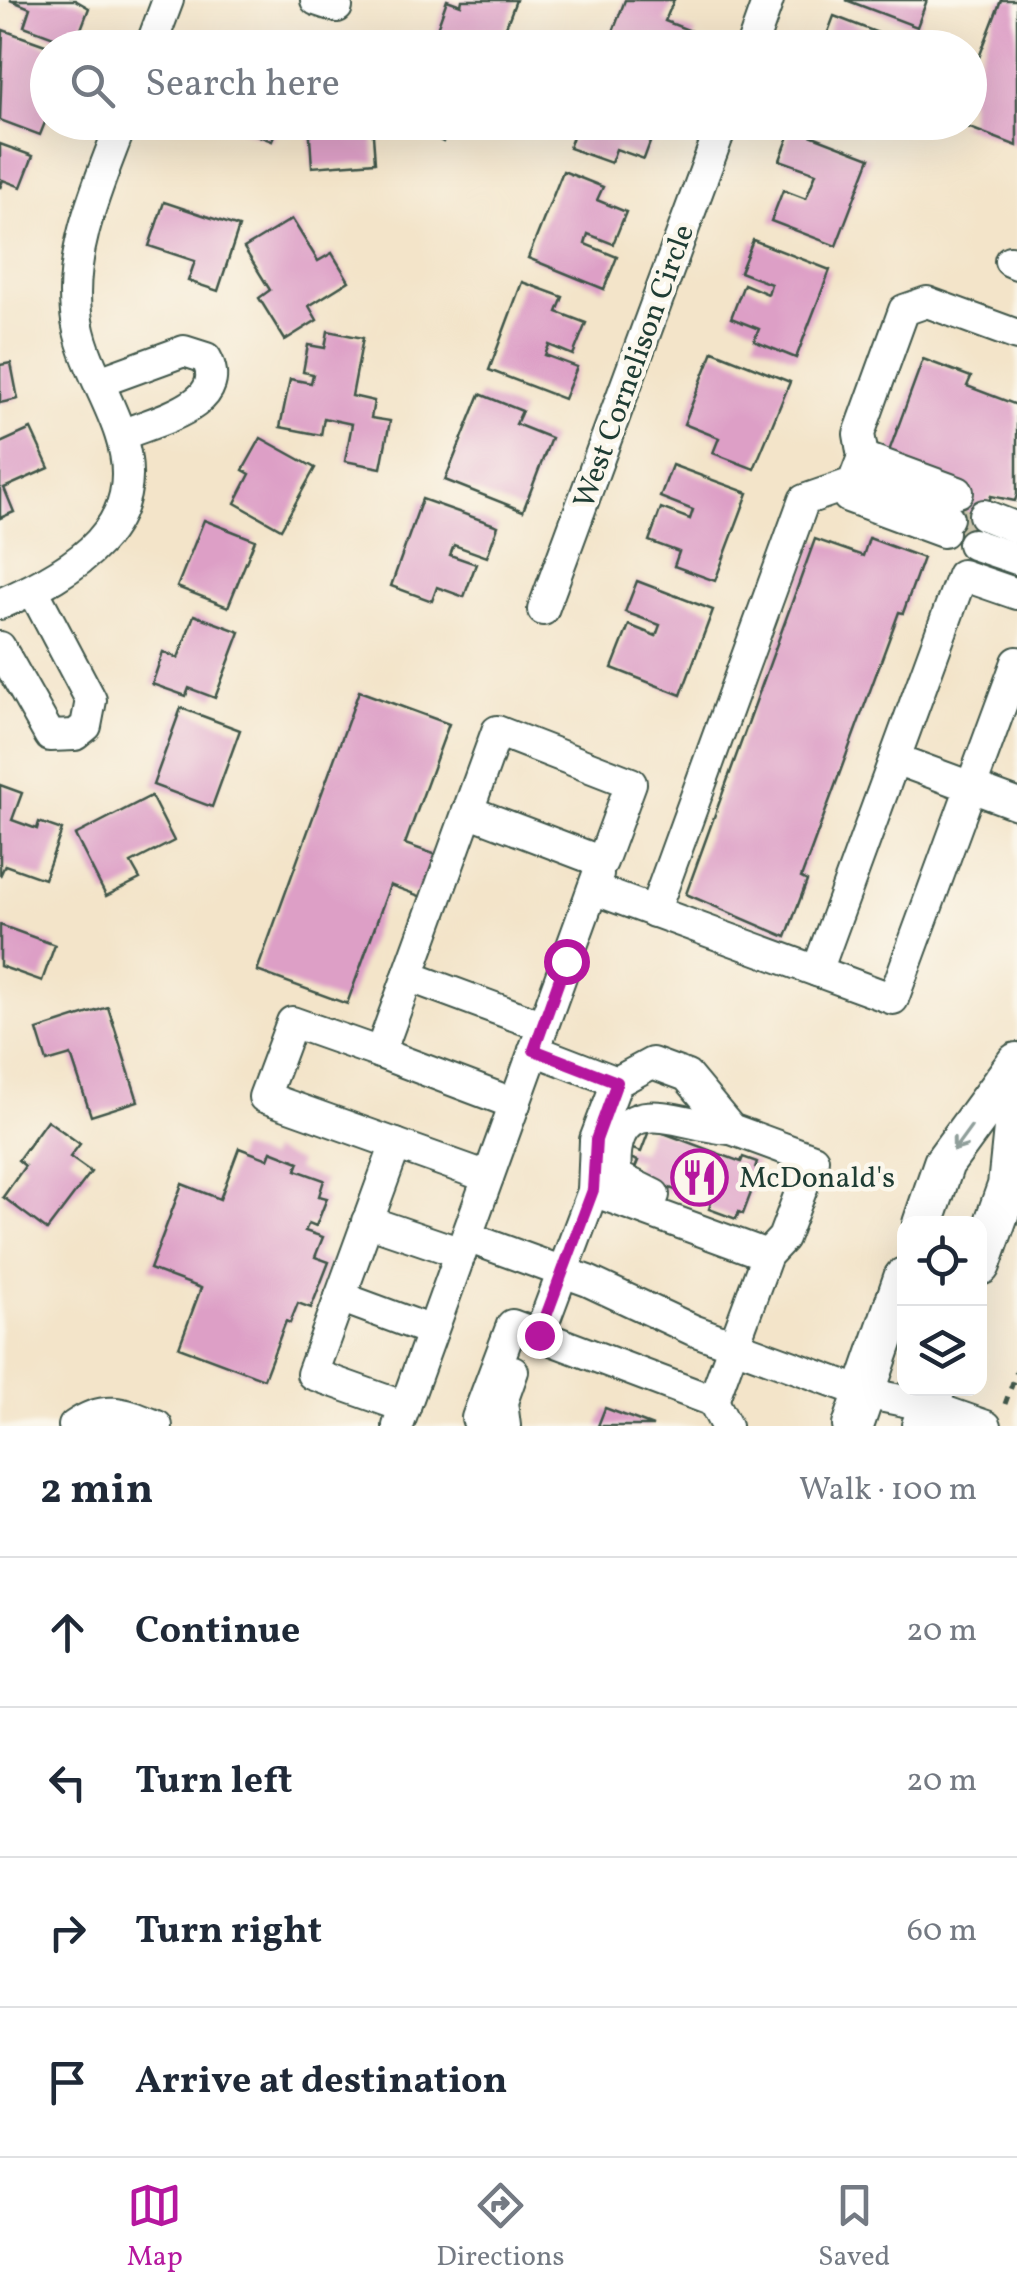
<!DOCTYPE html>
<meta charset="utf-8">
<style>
:root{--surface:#fff;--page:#f6f6f7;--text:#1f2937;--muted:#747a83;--line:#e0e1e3;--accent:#b5179e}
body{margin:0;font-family:Vollkorn,serif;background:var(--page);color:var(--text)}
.controls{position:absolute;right:30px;bottom:30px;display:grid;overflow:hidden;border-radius:20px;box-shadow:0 10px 40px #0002}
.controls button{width:90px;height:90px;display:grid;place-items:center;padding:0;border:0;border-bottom:2px solid var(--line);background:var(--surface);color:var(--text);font:50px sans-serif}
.stop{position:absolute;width:30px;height:30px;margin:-22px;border:8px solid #b5179e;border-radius:50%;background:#fff}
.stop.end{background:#b5179e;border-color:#fff;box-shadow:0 2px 10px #0008}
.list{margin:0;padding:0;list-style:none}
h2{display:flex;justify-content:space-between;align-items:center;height:130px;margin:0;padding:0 40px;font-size:42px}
h2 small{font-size:32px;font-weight:400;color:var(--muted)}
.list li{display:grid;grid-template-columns:65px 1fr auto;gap:30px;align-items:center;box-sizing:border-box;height:150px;padding:0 40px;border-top:2px solid var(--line)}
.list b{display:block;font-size:38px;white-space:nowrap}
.list em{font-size:32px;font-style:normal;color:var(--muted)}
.icon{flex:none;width:55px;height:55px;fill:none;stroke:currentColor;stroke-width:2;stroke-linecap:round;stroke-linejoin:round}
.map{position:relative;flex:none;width:1017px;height:1426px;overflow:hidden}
.search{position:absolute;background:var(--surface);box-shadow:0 10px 40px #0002;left:30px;right:30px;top:30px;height:110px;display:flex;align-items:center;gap:25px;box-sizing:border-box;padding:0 35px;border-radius:55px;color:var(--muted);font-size:38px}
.sheet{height:730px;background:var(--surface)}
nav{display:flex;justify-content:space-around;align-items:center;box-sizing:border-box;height:140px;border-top:2px solid var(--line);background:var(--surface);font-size:28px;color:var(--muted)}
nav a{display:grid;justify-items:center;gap:5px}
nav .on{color:var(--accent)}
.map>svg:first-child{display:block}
.building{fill:#dd9fc6}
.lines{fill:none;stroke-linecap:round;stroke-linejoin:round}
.minor-tunnel{stroke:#c9c3ab;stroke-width:30;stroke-dasharray:30 15;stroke-linecap:butt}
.minor-casing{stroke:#3f564a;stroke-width:34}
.major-casing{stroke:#3f564a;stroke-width:44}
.path{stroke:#3f564a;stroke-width:5;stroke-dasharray:8 8;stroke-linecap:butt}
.minor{stroke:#fff;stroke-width:30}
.major{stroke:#fff;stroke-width:40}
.oneway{stroke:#8f9e9a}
.route{stroke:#b5179e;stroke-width:12}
.labels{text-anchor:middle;stroke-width:9;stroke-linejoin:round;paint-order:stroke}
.street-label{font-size:30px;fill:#1f3d34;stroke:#fbf7ec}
.poi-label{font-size:30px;fill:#1f3d34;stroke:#fbf7ec;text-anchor:start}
</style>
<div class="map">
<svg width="1017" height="1426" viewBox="0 0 1017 1426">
<rect width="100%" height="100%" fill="#fbf7ec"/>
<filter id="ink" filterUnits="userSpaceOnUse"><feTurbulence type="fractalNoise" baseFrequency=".01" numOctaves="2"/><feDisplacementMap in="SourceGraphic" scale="20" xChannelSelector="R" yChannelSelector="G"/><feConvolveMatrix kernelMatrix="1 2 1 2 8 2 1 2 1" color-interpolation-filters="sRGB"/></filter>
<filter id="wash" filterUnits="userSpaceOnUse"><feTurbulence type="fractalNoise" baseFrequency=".0048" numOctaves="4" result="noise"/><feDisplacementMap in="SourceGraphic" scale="40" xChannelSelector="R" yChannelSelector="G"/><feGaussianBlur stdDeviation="2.25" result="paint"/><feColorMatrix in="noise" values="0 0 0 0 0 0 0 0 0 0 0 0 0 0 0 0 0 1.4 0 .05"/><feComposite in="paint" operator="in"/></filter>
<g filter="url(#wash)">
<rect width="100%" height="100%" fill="#f3e4c9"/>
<g id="blocks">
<g class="building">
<polygon points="10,0 75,0 89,8 75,45 24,26 30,8"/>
<polygon points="447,0 461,5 462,0 516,0 498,48 479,48 436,31"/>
<polygon points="625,0 674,0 665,21 696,33 690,48 638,48 611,37"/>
<polygon points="846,0 927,0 917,27"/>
<polygon points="1001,0 1017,0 1017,146 957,123 970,122 970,81"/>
<polygon points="834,16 904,43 902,48 822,48"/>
<polygon points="3,30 48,46 48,78 42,94 48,96 48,115 40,135 0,120"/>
<polygon points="222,122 278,122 272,141"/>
<polygon points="309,122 372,122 375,162 312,167"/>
<polygon points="407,122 453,122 443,142"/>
<polygon points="578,122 646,122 656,126 644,159 616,149 611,163 569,148"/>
<polygon points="792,128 870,158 836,246 771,221 783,190 806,199 816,173 780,160"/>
<polygon points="0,144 33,156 21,187 3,180 0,188"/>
<polygon points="563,171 603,187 597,200 626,212 613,244 588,234 585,244 617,257 604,289 528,258"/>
<polygon points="164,202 239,227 218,291 188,281 195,261 149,246"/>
<polygon points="292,219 318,261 332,253 349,281 309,306 317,320 285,340 259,298 270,290 244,248"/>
<polygon points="753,240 830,270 796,358 754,341 759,329 731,318 744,284 768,294 771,284 740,272"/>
<polygon points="522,282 563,297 557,312 586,323 573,355 549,345 545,355 577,367 564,399 489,370"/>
<polygon points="328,331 363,338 352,396 374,401 371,418 390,421 381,468 345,461 352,424 324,418 321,435 280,427 290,379 311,383 313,374 303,372 308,345 325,348"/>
<polygon points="713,351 790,382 754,469 713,453 719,438 684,424"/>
<polygon points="923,359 971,377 967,386 1017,405 1017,495 1015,501 991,496 972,546 942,535 888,454"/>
<polygon points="11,363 18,399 0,403 0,365"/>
<polygon points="480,394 522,411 516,424 551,438 523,511 445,480"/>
<polygon points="31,429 49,468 4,488 14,512 0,518 0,443"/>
<polygon points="261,438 315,468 281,529 235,503 250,474 243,470"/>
<polygon points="672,465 748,493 715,581 674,566 679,552 649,541 661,508 690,519 693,510 660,497"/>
<polygon points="422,499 498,526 487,557 454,545 450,555 476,564 464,597 437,587 432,601 391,586"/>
<polygon points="204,520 255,540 228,607 177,587"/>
<polygon points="869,538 923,558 903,613 899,612 801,878 807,881 786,937 686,894 815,539 863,556"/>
<polygon points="637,581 713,610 681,695 612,668 629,625 656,636 660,625 625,612"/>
<polygon points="194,615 240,632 215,698 189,688 186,696 152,684 163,652 178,658"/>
<polygon points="359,691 449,724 405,844 437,855 422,897 390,885 347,1004 257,971"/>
<polygon points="181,708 240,730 212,807 153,785"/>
<polygon points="0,785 22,793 12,820 37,829 39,822 62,830 44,879 5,865 0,876"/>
<polygon points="151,796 174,841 131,863 140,879 106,896 75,835"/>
<polygon points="0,925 55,945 42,981 0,966"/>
<polygon points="108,1007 138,1101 91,1116 71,1055 47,1062 37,1030"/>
<polygon points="47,1120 80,1144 70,1157 91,1172 47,1230 3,1197 25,1166 18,1160"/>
<polygon points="650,1128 741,1162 743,1157 757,1162 755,1168 760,1169 743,1214 739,1212 736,1219 709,1209 711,1203 670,1188 668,1193 633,1173 638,1161 624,1156 627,1147 641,1152"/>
<polygon points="239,1148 268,1159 271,1151 299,1162 296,1170 324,1180 319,1196 327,1198 316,1226 309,1223 305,1231 323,1237 315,1257 329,1262 311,1308 298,1303 290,1323 286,1321 264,1379 179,1347 201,1288 150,1269 182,1184 220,1199"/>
<polygon points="605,1408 653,1426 598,1426"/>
</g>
</g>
</g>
<g filter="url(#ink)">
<use href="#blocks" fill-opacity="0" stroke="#3f564a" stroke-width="2.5"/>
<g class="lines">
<polyline class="minor-tunnel" points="948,518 978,529"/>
<defs>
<g id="minor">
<polyline points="316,0 337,7"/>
<polyline points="150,48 168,0"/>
<polyline points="751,48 768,0"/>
<polyline points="1010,261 1017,264"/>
<path d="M99,382L184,351L206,358C232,405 154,421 121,435"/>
<polyline points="863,457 958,492"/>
<polyline points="984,515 1017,528"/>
<polyline points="943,532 848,497 853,483 948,518"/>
<polyline points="973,544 1017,559"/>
<path d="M0,604C74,572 151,527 120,434C107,393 80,356 76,313C69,247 100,182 122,122"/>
<polyline points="543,610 723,122"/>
<polyline points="0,647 50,736 75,735 86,726 91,700 33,590"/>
<polyline points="1017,662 971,787 1017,804"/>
<polyline points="468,811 602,862 631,783 497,731 380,1053 515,1104"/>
<polyline points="593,889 893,999 971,787 895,759"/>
<polyline points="654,912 804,500 853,483 863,457 859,434 904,310 927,302 1017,335"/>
<polyline points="817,971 962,575 1017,594"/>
<polyline points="408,976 543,1026"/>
<polyline points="534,1050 617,1082"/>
<polyline points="380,1053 292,1022 264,1097 488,1177"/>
<polyline points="396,1144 312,1374 405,1407"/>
<path d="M654,1195L616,1176C609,1082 682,1127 731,1129"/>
<polyline points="367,1221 461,1253"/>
<polyline points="467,1237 588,1281 693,1330 865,1393 929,1406 986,1426"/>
<polyline points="340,1297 432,1331"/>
<polyline points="539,1335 593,1191"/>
<polyline points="713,1401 767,1255 783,1238 813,1159 731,1129 687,1076 652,1063 617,1082 595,1140 593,1191 767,1255"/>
<path d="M74,1426C105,1404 124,1413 157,1426"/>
<polyline points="398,1426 598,874"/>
<polyline points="480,1426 477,1418 512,1325 713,1401 726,1426"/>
<polyline points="505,1426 502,1402 513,1371"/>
</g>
<g id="major">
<polyline points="923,1224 944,1163 1017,1063"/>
<polyline points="980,1265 1008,1186 1017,1100"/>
<polyline points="853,1426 904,1278"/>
<polyline points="922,1426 935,1388"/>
</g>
</defs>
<use href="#minor" class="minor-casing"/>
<use href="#major" class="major-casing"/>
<polyline class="path" points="1005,1404 1017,1371"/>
<use href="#minor" class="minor"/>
<use href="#major" class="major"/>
</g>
<defs><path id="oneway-shaft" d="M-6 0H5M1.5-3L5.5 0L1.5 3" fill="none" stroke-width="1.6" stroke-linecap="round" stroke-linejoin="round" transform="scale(2.5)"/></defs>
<use class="oneway" href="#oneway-shaft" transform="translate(962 1139) rotate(126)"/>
</g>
<g class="lines" filter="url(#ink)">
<polyline class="route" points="539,1335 593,1190 596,1140 617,1082 534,1050 566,961"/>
</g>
<defs>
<symbol id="restaurant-ring" viewBox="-11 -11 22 22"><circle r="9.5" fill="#fbf7ec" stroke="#b5179e" stroke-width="1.5"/><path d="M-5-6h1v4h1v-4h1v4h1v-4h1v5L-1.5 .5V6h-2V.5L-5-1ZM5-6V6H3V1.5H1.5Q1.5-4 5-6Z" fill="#b5179e"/></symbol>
</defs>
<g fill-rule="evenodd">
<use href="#restaurant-ring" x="668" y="1146" width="63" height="63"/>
</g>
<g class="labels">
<g class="street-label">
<text transform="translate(633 366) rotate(-70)" y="10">West Cornelison Circle</text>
</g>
<g class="poi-label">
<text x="739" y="1187">McDonald's</text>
</g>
</g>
</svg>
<div class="controls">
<button><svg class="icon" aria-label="locate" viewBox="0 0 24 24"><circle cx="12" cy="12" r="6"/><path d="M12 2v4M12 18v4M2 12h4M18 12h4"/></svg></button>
<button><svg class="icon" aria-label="layers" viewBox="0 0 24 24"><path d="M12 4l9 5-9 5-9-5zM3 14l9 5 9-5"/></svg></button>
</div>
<div class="stop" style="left:566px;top:961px"></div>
<div class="stop end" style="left:539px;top:1335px"></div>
<div class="search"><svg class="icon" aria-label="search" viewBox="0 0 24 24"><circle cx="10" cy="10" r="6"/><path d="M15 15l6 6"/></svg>Search here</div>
</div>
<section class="sheet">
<h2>2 min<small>Walk · 100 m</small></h2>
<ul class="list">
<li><svg class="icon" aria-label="ahead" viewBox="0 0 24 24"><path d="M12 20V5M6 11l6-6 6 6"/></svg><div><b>Continue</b></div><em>20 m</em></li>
<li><svg class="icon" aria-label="left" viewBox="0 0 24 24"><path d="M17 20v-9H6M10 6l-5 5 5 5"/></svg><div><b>Turn left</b></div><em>20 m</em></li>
<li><svg class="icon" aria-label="right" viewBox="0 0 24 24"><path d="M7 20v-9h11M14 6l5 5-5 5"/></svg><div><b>Turn right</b></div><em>60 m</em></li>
<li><svg class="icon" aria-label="arrive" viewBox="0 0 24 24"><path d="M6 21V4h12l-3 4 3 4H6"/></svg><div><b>Arrive at destination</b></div></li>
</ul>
</section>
<nav>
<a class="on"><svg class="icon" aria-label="map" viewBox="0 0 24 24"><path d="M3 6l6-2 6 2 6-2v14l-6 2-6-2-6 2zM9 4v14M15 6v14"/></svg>Map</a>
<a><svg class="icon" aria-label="directions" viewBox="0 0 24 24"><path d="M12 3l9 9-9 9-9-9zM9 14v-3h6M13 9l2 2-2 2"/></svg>Directions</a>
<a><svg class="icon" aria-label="saved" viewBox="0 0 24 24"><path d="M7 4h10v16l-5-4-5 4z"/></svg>Saved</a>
</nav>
